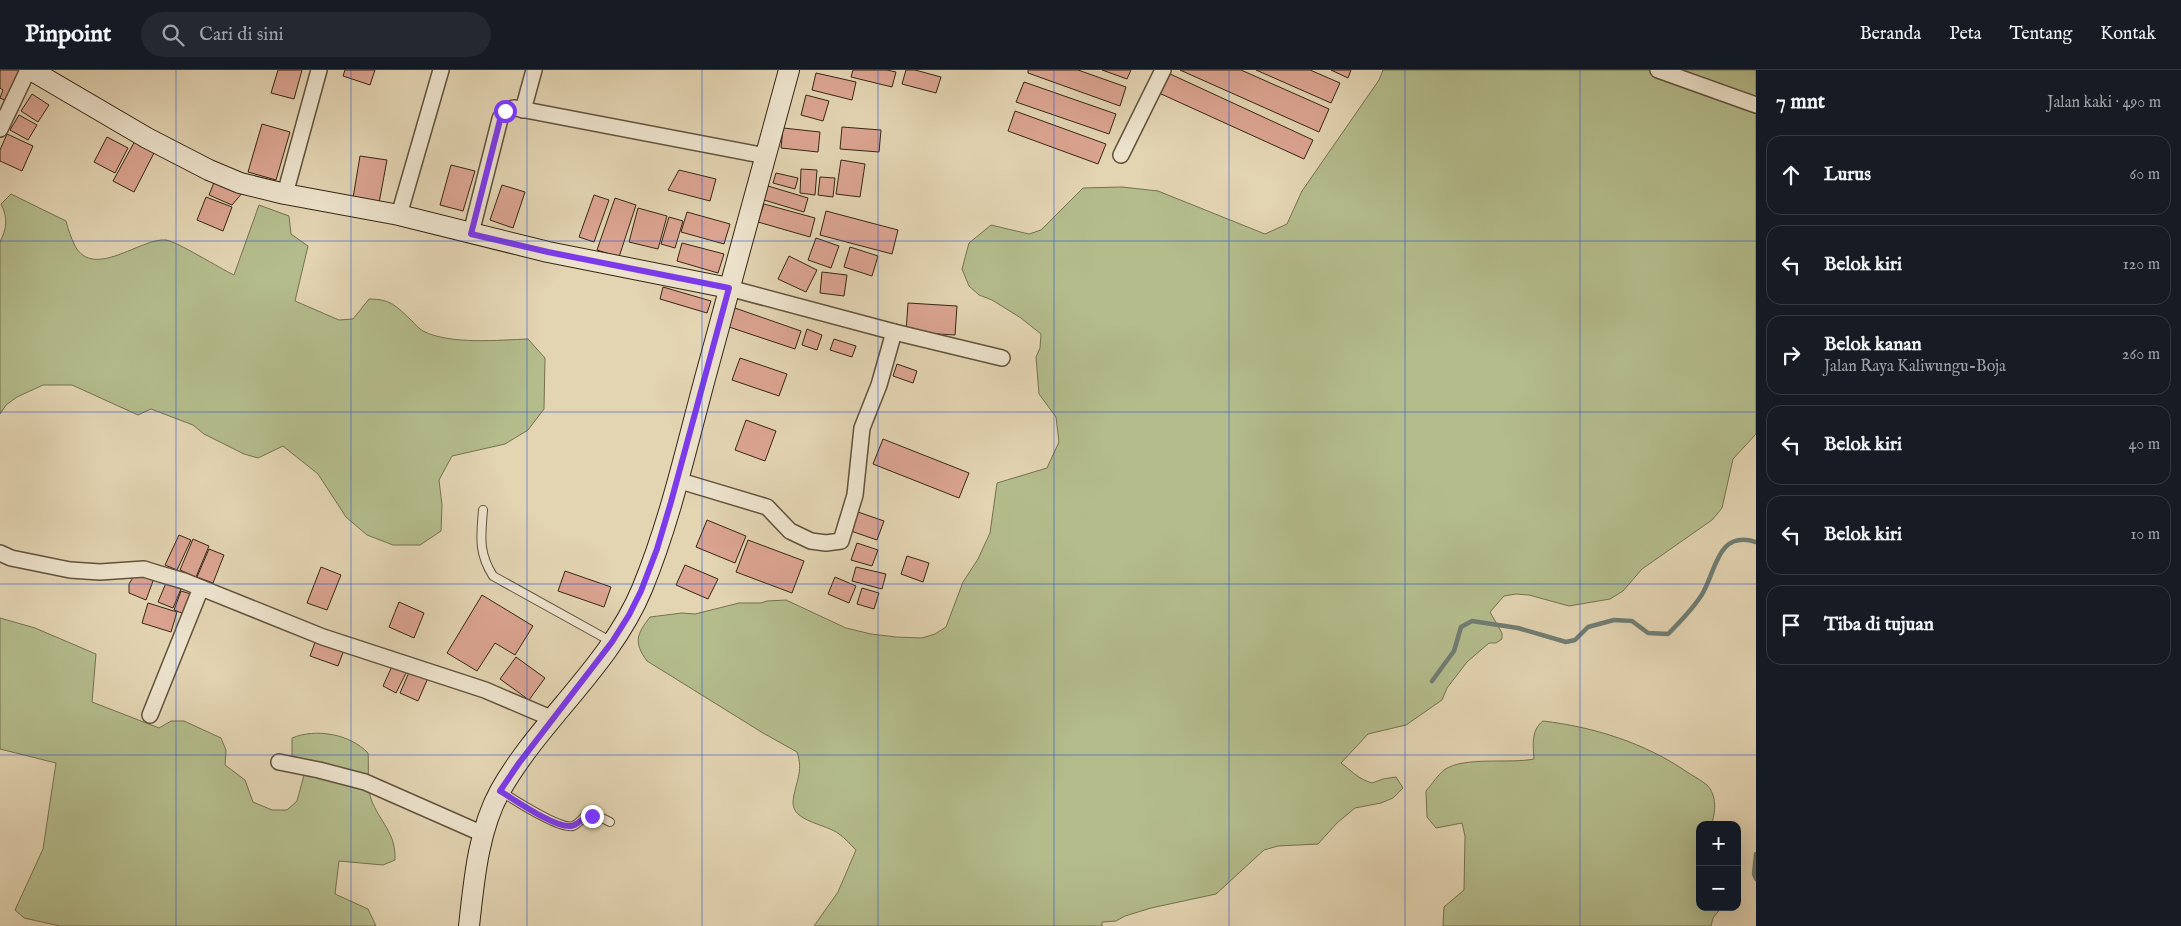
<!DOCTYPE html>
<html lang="id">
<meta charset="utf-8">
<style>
:root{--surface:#171b24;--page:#242831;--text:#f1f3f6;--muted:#9ea1a6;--line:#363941}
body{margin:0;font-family:"IM FELL English",serif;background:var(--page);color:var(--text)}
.controls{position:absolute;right:15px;bottom:15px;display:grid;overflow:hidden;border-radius:10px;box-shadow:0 5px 20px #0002}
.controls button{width:45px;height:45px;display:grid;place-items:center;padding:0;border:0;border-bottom:1px solid var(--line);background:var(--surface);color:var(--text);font:25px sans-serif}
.stop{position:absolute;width:15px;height:15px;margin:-11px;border:4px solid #7c3aed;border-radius:50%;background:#fff}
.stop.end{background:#7c3aed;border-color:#fff;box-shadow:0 1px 5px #0008}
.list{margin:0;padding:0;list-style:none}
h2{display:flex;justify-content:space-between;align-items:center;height:65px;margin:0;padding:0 20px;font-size:21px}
h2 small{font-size:16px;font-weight:400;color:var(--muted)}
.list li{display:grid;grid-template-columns:32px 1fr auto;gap:15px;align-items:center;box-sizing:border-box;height:80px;margin:0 10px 10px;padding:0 10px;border:1px solid var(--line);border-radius:15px}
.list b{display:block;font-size:19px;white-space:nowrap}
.list p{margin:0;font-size:16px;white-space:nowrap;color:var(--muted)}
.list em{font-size:16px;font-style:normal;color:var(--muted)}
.icon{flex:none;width:28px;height:28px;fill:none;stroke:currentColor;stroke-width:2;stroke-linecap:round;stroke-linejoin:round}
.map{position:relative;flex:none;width:1756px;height:856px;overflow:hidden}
header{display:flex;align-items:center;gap:30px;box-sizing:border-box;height:70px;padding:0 25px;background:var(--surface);border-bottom:1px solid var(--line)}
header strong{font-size:24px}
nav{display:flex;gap:28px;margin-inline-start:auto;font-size:18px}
.search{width:350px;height:45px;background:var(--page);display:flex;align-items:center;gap:12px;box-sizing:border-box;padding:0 18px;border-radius:28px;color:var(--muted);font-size:19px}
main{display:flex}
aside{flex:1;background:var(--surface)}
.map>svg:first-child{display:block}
.green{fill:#b4bc8c;stroke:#757150}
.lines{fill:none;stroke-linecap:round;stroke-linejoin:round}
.stream{stroke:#707d73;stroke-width:4.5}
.building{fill:#dba491;stroke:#362615}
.lane-casing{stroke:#61523c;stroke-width:10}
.street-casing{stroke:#61523c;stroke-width:18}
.secondary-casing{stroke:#362615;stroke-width:22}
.lane{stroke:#ede3cd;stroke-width:8}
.street{stroke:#ede3cd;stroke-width:15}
.secondary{stroke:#ede3cd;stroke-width:20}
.route{stroke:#7c3aed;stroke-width:6}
.grid{fill:none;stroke:#1d4ed8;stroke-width:1;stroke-opacity:0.55}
</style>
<header>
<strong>Pinpoint</strong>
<div class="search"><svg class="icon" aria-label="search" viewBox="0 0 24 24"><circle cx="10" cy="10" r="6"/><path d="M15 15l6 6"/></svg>Cari di sini</div>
<nav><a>Beranda</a><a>Peta</a><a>Tentang</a><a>Kontak</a></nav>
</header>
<main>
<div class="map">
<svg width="1756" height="856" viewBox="0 0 1756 856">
<rect width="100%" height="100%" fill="#e3d4b2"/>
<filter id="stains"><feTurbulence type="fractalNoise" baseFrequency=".004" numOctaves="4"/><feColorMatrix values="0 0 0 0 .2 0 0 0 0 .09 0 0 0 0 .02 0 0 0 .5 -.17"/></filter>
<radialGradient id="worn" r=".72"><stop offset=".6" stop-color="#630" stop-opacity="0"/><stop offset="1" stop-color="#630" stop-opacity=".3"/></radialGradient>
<g class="green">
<path d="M1383,0H1756V364L1733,389L1722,438L1712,450L1642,499L1623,521L1610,529L1569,536L1529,525L1516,524L1504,526L1490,542L1502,563V569L1496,573H1489L1467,592L1447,618L1442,630L1406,655L1368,664L1341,693C1352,701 1358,709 1372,713L1383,709L1396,707L1403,718L1393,728L1381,733L1355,738L1337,753L1318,774L1278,776L1264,780L1216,824L1151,838L1125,846L1116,851L1102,852V856H814L838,822L856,780C851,775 845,768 839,764C827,754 792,752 793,732C795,712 804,702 797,682L763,663L647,591C633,572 637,564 650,547L682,543L695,544L739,533H761L767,531L786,530L846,558L871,564L896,567L922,568L935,564L946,557L963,512L978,489L990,463L997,413L1047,398L1059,372L1056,347L1039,324L1036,287L1040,278L1041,264L1021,248L992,230L979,225L969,216L962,199L969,173L991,155L1029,164L1041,160L1083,118L1122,117L1158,121L1265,164L1287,154L1302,121L1379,10Z"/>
<path d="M11,124L66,151C68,159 71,168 75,176C94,210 140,168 166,170C176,171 221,199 234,205L259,135L289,146L291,164L308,176L295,231L339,250L353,249L369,229C391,229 396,236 412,251C415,254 419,259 423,261C450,275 499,270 528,269L545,288L544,339L528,360L505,374L452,386L439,410L442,435L441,461L420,475H393L367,465L346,447L318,404L283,376L258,388L244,384L204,364L193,355L151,339L138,345L72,315H43L17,327L6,335L0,344V172C7,158 8,148 1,134Z"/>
<path d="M0,548L35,558L96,584L92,632L159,658L171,651H184L221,668L226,680L225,695L245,710L253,732L272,740H287L297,731L304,705L292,686V668C316,658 350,664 368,683C369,695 367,719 371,729C380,753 396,762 395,790L383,795L339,791L335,824L368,839L376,856H60L24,848L15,840L43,779L56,693L0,679Z"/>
<path d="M1543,651C1594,657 1645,673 1687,702C1693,706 1701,710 1707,715C1717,725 1716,743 1711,755H1700V837H1722L1713,848L1711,856H1443L1444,837L1464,820L1465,766L1462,753L1436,758L1427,747L1426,721C1432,714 1438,705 1444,700C1464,686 1509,694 1534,689C1533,675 1531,660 1543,651Z"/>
</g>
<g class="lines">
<g class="stream">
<path d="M1432,611L1454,581L1461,557L1472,551L1518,558L1566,572L1575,570L1588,557L1614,550L1632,551L1648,563L1668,564C1680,552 1691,541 1701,526C1716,504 1716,459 1756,472"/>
<polyline points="1756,784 1754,804 1756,809"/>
</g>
</g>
<g class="building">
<polygon points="0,0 18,0 24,3 9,32 0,28 3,20 0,18"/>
<polygon points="278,0 302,0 294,29 271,23"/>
<polygon points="345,0 375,0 370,15 343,6"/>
<polygon points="853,0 887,0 896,2 892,17 851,7"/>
<polygon points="906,0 915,0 941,7 936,23 902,14"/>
<polygon points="1028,0 1078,0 1126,17 1120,36 1028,3"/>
<polygon points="1102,0 1131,0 1127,9"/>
<polygon points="1180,0 1241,0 1329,39 1319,62"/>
<polygon points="1256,0 1310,0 1340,13 1331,33"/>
<polygon points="1331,0 1351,0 1348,8"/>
<polygon points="816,3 856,12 852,30 812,20"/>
<polygon points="1168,3 1313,70 1304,89 1159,23"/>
<polygon points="1024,12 1116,44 1109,64 1016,32"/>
<polygon points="32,24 49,35 38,52 21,41"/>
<polygon points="806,25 829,31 823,51 801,45"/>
<polygon points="1015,41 1106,74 1098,94 1008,61"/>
<polygon points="19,45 37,55 28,70 10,60"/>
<polygon points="262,54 290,62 276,110 248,102"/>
<polygon points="842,57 881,60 879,82 840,79"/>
<polygon points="783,58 820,62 818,82 781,78"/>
<polygon points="7,64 33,76 22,101 0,91 0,80"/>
<polygon points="107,67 128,78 115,103 94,92"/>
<polygon points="136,69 156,79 134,122 113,111"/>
<polygon points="360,86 387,90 379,133 353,128"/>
<polygon points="841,90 865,94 860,127 836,124"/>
<polygon points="451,95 475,101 463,141 440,135"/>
<polygon points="801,99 817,100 815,125 800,123"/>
<polygon points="679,100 716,109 710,131 668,120"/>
<polygon points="776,103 798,108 795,119 773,113"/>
<polygon points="820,107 835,108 833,127 818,125"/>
<polygon points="215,110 243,122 232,135 209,125"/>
<polygon points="502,115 525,122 513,158 490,150"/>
<polygon points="768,116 808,128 804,142 764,130"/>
<polygon points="594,125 609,130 594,172 579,167"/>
<polygon points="206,127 232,137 223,161 197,150"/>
<polygon points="615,128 636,135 619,187 597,180"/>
<polygon points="764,134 815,148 810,167 758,152"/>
<polygon points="638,138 667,146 658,179 629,172"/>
<polygon points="826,141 898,160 892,184 820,165"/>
<polygon points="687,142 730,154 724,174 681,162"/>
<polygon points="669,147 683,151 675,178 661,174"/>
<polygon points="816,168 839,176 831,198 808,190"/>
<polygon points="682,173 724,184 718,203 677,191"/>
<polygon points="850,177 878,186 872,206 844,197"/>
<polygon points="789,186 817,200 806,222 778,209"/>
<polygon points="822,202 847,205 844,226 820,223"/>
<polygon points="663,217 711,231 707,243 660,229"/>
<polygon points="908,233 957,236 955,265 906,262"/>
<polygon points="732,237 801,261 795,279 726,256"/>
<polygon points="807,259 822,265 817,280 802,275"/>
<polygon points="834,269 856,276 852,287 830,280"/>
<polygon points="740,288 787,304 779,326 732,310"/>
<polygon points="897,294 917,301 913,313 893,306"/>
<polygon points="746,350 776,361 765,391 735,380"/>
<polygon points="883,369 969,403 959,428 873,394"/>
<polygon points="858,442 884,451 877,470 851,461"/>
<polygon points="707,450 746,466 735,493 696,477"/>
<polygon points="179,465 191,470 177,500 165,495"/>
<polygon points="193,469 209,476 196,507 180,500"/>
<polygon points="748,470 804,491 792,523 736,502"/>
<polygon points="857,473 878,480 872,496 851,490"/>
<polygon points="209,479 224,485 213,513 197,507"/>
<polygon points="907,486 929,493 923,512 901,504"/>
<polygon points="685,495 718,509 708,529 676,515"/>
<polygon points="321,497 341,505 327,540 307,533"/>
<polygon points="856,497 886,504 882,519 852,511"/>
<polygon points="137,501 146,502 153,511 146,530 129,523 129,514"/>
<polygon points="565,501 611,517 604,537 558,521"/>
<polygon points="835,507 856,516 849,533 828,524"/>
<polygon points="166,513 181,519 173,538 158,532"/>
<polygon points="862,518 879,523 874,539 857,534"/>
<polygon points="181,521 194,525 187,545 174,540"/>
<polygon points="482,525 533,556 515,585 495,573 477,601 447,583"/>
<polygon points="399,532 424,543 414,568 389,557"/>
<polygon points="148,533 177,542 171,562 142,553"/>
<polygon points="317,567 345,577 338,596 310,586"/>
<polygon points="516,587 545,608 529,630 500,609"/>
<polygon points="393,594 407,601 396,623 383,616"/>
<polygon points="410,600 428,608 418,631 400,623"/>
</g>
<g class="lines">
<defs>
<g id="lane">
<path d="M483,440C481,467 478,482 493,506L612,572"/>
<path d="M500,721C513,729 560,760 573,756C578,754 582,749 585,746H598L610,752"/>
</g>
<g id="street">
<polyline points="1658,0 1756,35"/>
<polyline points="523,40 534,0"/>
<polyline points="0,59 28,0"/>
<polyline points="1121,85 1163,0"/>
<polyline points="285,124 319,0"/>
<polyline points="399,145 441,0"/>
<path d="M471,163L500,49C503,42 506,39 515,38L766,86"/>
<polyline points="729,218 894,262 1002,288"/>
<polyline points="677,410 767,437 790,461 811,471 826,473 841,471 855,425 862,358 879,315 894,262"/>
<polyline points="0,483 11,488 70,500 100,502 144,499 160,504 184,511 323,567 485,620 553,649"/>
<polyline points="150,645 201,518"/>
<polyline points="279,692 319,700 365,712 483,764"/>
</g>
<g id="secondary">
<polyline points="31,0 147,68 209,100 240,113 285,124 399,145 548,182 729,218"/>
<path d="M469,856C474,811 478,761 500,721C540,650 610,596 642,519C671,449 687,374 707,301C734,201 762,100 789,0"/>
</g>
</defs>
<use href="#lane" class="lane-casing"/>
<use href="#street" class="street-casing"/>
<use href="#secondary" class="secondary-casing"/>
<use href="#lane" class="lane"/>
<use href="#street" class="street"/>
<use href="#secondary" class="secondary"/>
</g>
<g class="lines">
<path class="route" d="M505,41L500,50L471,164L548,182L729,218L671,432L657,479L641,521L629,545L612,572L519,693L500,721C515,730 555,758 571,756C579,755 582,746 592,746"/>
</g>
<path class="grid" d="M176,0V856M351,0V856M527,0V856M702,0V856M878,0V856M1054,0V856M1229,0V856M1405,0V856M1580,0V856M0,171H1756M0,342H1756M0,514H1756M0,685H1756"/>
<rect width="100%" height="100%" filter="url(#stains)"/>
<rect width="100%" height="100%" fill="url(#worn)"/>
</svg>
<div class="controls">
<button>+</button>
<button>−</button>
</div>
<div class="stop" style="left:505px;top:41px"></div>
<div class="stop end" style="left:592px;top:746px"></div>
</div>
<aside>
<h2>7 mnt<small>Jalan kaki · 490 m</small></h2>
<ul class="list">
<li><svg class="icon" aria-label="ahead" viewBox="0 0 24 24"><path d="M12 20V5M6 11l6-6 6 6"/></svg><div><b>Lurus</b></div><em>60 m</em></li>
<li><svg class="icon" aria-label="left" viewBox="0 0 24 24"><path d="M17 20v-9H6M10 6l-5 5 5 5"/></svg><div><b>Belok kiri</b></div><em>120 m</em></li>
<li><svg class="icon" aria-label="right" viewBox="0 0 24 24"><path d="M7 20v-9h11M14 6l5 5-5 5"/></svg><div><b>Belok kanan</b><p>Jalan Raya Kaliwungu-Boja</p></div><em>260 m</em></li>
<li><svg class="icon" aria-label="left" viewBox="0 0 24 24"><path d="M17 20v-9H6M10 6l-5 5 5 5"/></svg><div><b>Belok kiri</b></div><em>40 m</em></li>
<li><svg class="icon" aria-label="left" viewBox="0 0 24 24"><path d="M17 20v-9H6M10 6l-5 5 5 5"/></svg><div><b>Belok kiri</b></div><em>10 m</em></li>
<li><svg class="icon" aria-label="arrive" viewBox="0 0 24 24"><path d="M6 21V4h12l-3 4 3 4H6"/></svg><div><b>Tiba di tujuan</b></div></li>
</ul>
</aside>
</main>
